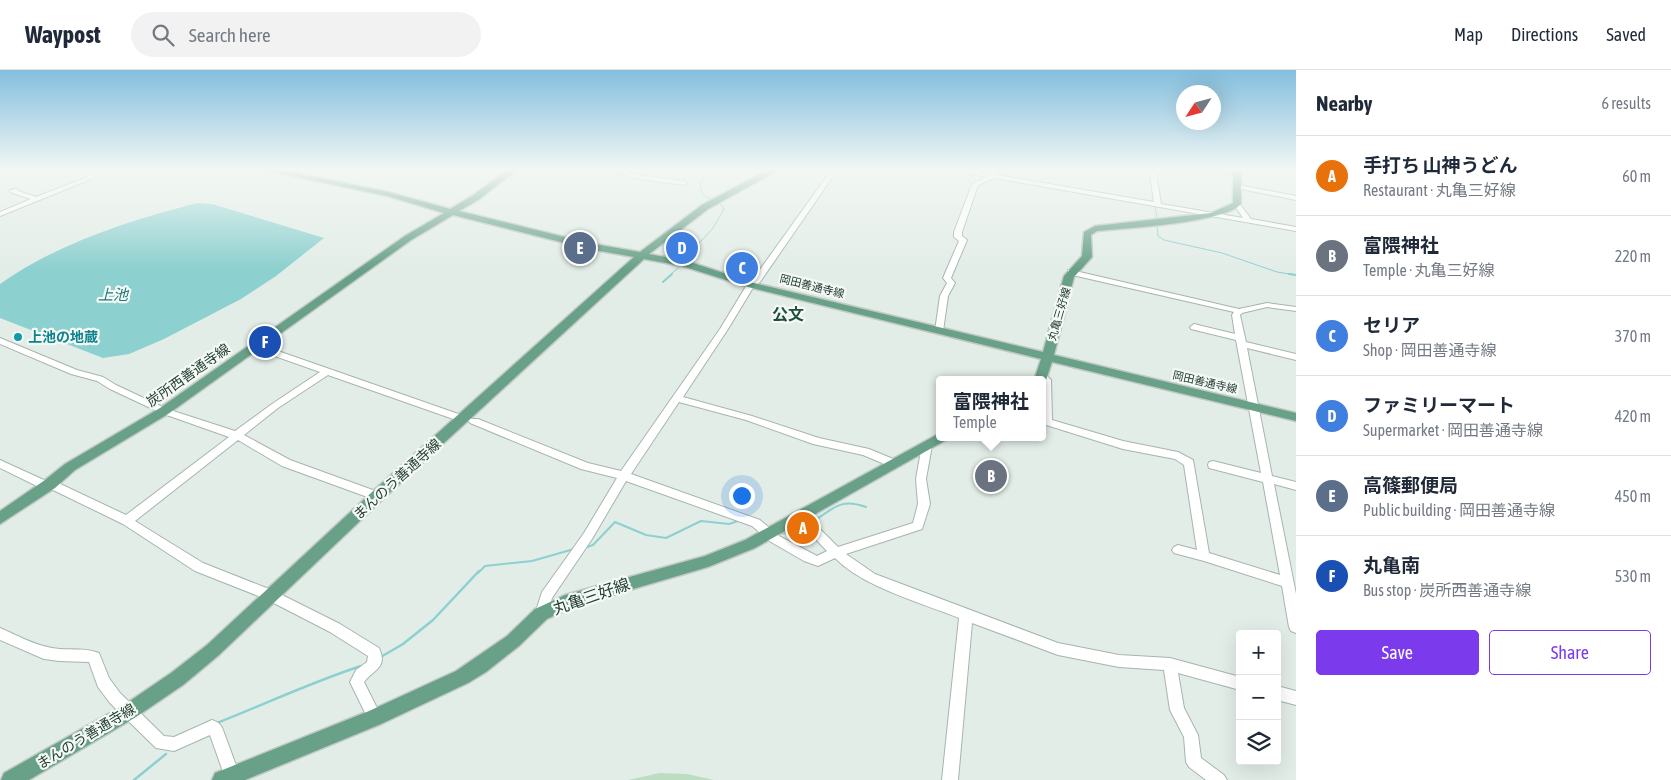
<!DOCTYPE html>
<meta charset="utf-8">
<style>
:root{--surface:#fff;--page:#f2f2f3;--text:#1f2937;--muted:#747a83;--line:#e0e1e3;--accent:#7c3aed}
body{margin:0;font-family:"Asap Condensed","Noto Sans JP",sans-serif;background:var(--page);color:var(--text)}
.controls{position:absolute;right:15px;bottom:15px;display:grid;overflow:hidden;border-radius:5px;box-shadow:0 5px 20px #0002}
.controls button{width:45px;height:45px;display:grid;place-items:center;padding:0;border:0;border-bottom:1px solid var(--line);background:var(--surface);color:var(--text);font:25px sans-serif}
.compass{position:absolute;left:1176px;top:15px;width:45px;height:45px;border-radius:50%;background:var(--surface);box-shadow:0 5px 20px #0002;rotate:234deg}
.you{position:absolute;left:741px;top:425px;width:18px;height:18px;margin:-12px;border:4px solid #fff;border-radius:50%;background:#1a73e8;box-shadow:0 0 0 8px #1a73e833}
.badge{display:grid;place-items:center;width:32px;height:32px;border-radius:50%;background:var(--accent);color:#fff;font-size:16px;font-weight:700}
.pin{position:absolute;translate:-50% -50%;border:2px solid #fff;box-shadow:0 1px 5px #0006}
.popup{position:absolute;left:936px;top:306px;width:110px;height:65px;box-sizing:border-box;display:grid;place-content:center;border-radius:5px;background:var(--surface);filter:drop-shadow(0 1px 4px #0005);font-size:16px;white-space:nowrap;color:var(--muted)}
.popup b{font-size:19px;color:var(--text)}
.popup::after{content:'';position:absolute;left:50%;top:100%;margin-left:-10px;border:10px solid transparent;border-top-color:var(--surface)}
.list{margin:0;padding:0;list-style:none}
h2{display:flex;justify-content:space-between;align-items:center;height:65px;margin:0;padding:0 20px;font-size:21px}
h2 small{font-size:16px;font-weight:400;color:var(--muted)}
.list li{display:grid;grid-template-columns:32px 1fr auto;gap:15px;align-items:center;box-sizing:border-box;height:80px;padding:0 20px;border-top:1px solid var(--line)}
.list b{display:block;font-size:19px;white-space:nowrap}
.list p{margin:0;font-size:16px;white-space:nowrap;color:var(--muted)}
.list em{font-size:16px;font-style:normal;color:var(--muted)}
.actions{display:flex;gap:10px;padding:15px 20px}
.actions a{flex:1;padding:11px 0;border:1px solid var(--accent);border-radius:5px;text-align:center;font-size:18px;color:var(--accent)}
.actions .main{background:var(--accent);color:#fff}
.icon{flex:none;width:28px;height:28px;fill:none;stroke:currentColor;stroke-width:2;stroke-linecap:round;stroke-linejoin:round}
.map{position:relative;flex:none;width:1296px;height:710px;overflow:hidden}
header{display:flex;align-items:center;gap:30px;box-sizing:border-box;height:70px;padding:0 25px;background:var(--surface);border-bottom:1px solid var(--line)}
header strong{font-size:24px}
nav{display:flex;gap:28px;margin-inline-start:auto;font-size:18px}
.search{width:350px;height:45px;background:var(--page);display:flex;align-items:center;gap:12px;box-sizing:border-box;padding:0 18px;border-radius:28px;color:var(--muted);font-size:19px}
main{display:flex}
aside{flex:1;background:var(--surface)}
.map>svg:first-child{display:block}
.green{fill:#bcddbf}
.water{fill:#8cd0cf}
.lines{fill:none;stroke-linecap:round;stroke-linejoin:round}
.stream-far2{stroke:#8cd0cf;stroke-width:1}
.stream-far1{stroke:#8cd0cf;stroke-width:2}
.stream{stroke:#8cd0cf;stroke-width:2.5}
.minor-casing{stroke:#a6b5ad;stroke-width:2}
.major-casing{stroke:#c1c9c6;stroke-width:3}
.minor{fill:#fff;fill-rule:evenodd}
.major{fill:#69a188;fill-rule:evenodd}
.culture-dot{fill:#0f9aa8;stroke:#f4f9f5;stroke-width:2}
.labels{text-anchor:middle;stroke-width:4.5;stroke-linejoin:round;paint-order:stroke}
.far-street-label{font-size:11px;fill:#233e32;stroke:#f4f9f5}
.culture-label{font-size:14px;font-weight:bold;fill:#0d838f;stroke:#f4f9f5;text-anchor:start}
.street-label{font-size:14px;fill:#233e32;stroke:#f4f9f5}
.water-label{font-size:15px;font-style:italic;fill:#1e7877;stroke:#f4f9f5}
.quarter-label{font-size:16px;font-weight:bold;fill:#1f4f3b;stroke:#f4f9f5}
.near-street-label{font-size:16px;fill:#233e32;stroke:#f4f9f5}
</style>
<header>
<strong>Waypost</strong>
<div class="search"><svg class="icon" aria-label="search" viewBox="0 0 24 24"><circle cx="10" cy="10" r="6"/><path d="M15 15l6 6"/></svg>Search here</div>
<nav><a>Map</a><a>Directions</a><a>Saved</a></nav>
</header>
<main>
<div class="map">
<svg width="1296" height="710" viewBox="0 0 1296 710">
<rect width="100%" height="100%" fill="#e3ede7"/>
<polygon class="green" points="660,703 687,704 714,710 628,710"/>
<path class="water" d="M197,133L212,134L324,168L276,206L241,229L164,269L129,284L103,288L0,248V214C58,173 128,151 197,133Z"/>
<g class="lines">
<g class="stream-far2">
<path d="M713,99C702,109 697,110 703,125L713,130"/>
<polyline points="1155,104 1233,104"/>
<polyline points="1155,135 1157,150"/>
<polyline points="1157,155 1158,166 1164,170 1222,183 1277,202 1296,205"/>
<polyline points="683,191 713,158 724,139 720,133"/>
<polyline points="670,205 679,197"/>
</g>
<g class="stream-far1">
<polyline points="1289,204 1296,205"/>
<polyline points="663,212 672,204"/>
<path d="M811,452C834,440 838,427 866,437"/>
<polyline points="779,464 795,461 805,456"/>
<polyline points="584,478 593,475 615,452 646,465 666,468 701,451 729,454 738,451"/>
<polyline points="478,503 485,496 532,491 574,479"/>
</g>
<g class="stream">
<polyline points="379,588 403,574 433,550 479,501"/>
<path d="M217,653C265,634 312,612 361,596"/>
<polyline points="134,710 166,684"/>
</g>
<defs>
<g id="minor">
<polygon points="100,99 108,99 89,110 0,146 0,142 31,129 10,122 10,120 17,119 18,121 36,127 85,108"/>
<polygon points="604,99 616,99 639,105 684,111 687,113 684,115 639,109"/>
<path d="M832,99H838L760,212L754,216L728,259L683,327L752,346L819,368L869,379L898,391L899,394L898,397L894,398L863,385L813,374L746,350L679,332L631,404L760,450L779,466L817,486L827,481L797,450L795,447L797,444L801,443L805,444L838,477L913,453L918,434L916,409L922,375L927,371L931,372L932,375L926,409L930,434L922,459L846,484L875,504L1058,573L1119,585L1170,588L1240,607V620L1178,603L1184,638L1198,665L1201,688L1224,705L1227,710H1206L1189,697L1186,692L1184,667L1170,640L1164,600L1119,597L1058,585L972,553L958,710H942L959,548C922,533 863,517 835,488L818,496L804,491L771,472L752,456L626,411L592,469L552,528L546,548L541,550L536,548L535,544L542,522L584,463L617,408L581,399L470,353L469,351L470,349H478L588,393L621,401L720,259L748,213L754,208Z"/>
<polygon points="948,99 964,99 991,104 994,99 1000,99 997,105 1154,132 1150,104 1126,99 1153,101 1156,103 1161,134 1243,148 1234,134 1237,132 1239,133 1251,149 1296,157 1296,161 995,108 978,115 962,162 962,166 967,170 951,208 955,213 948,226 943,261 939,264 935,261 940,226 947,213 943,208 959,171 954,167 954,162 972,114 987,107"/>
<polygon points="1238,115 1296,126 1296,130 1236,118 1235,117"/>
<polygon points="1068,200 1071,200 1239,239 1267,233 1296,237 1296,241 1267,237 1242,243 1240,245 1246,272 1296,284 1296,290 1247,278 1272,406 1296,412 1296,420 1274,414 1296,524 1296,563 1291,561 1289,557 1282,516 1204,491 1174,483 1172,480 1174,477 1178,475 1197,480 1184,395 1175,389 1123,379 1043,354 1042,352 1042,310 1038,307 1043,304 1046,305 1051,310 1052,350 1123,371 1178,382 1193,390 1209,483 1280,505 1263,412 1209,398 1208,395 1209,392 1213,391 1261,403 1236,270 1191,259 1190,257 1194,254 1235,264 1232,245 1234,242 1068,204"/>
<path d="M0,268L77,300L103,307L116,315L167,339L235,361L272,334L320,302L252,278L251,276L252,274L255,273L467,347L468,349L467,351H459L328,305L278,338L244,365L290,390L381,423L383,426L381,429H373L282,396L238,370L135,451L203,493L274,521L340,554L379,578C388,598 374,599 364,612L382,648L380,653L375,655L370,653L350,612L356,600L367,592L368,586L330,562L266,529L195,501L123,454L51,419H43L0,398V390L46,411H54L126,445L229,367L161,343L110,319L97,311L71,304L0,274Z"/>
<path d="M0,558C17,565 33,575 52,578C67,581 84,577 99,583L109,608L120,623L164,666L174,667L212,650C218,652 221,654 223,660L240,706L238,710H226L210,665L174,681L156,678L110,633L98,617L89,592L59,591L44,589L0,570Z"/>
<polygon points="1277,616 1296,621 1296,635 1277,630"/>
</g>
<g id="major">
<path d="M259,99H277L388,122L450,139L472,126L509,99H518L478,130L459,141L589,173L640,182L702,135L769,99H780L708,139L649,184L687,191L754,213L1043,282L1064,206L1082,186L1084,162L1095,156L1211,143L1233,133V99H1241V134C1224,153 1126,158 1097,161L1091,165L1092,187L1074,207L1054,285L1296,343V351L1052,292L1046,310L1042,313V310H1034L1041,289L748,217L682,196L644,189L382,430L219,585L183,615L136,647L29,710H1L4,703L124,635L171,603L207,575L372,422L634,187L589,179L453,145L411,170L168,344L75,400L55,418L0,454V441L45,410L65,394L160,338L405,166L444,143L387,126Z"/>
<polygon points="940,363 940,367 948,367 946,370 755,478 708,497 575,536 547,549 519,576 486,602 468,613 381,654 245,710 212,710 215,703 369,641 456,601 507,566 535,539 565,525 705,486 745,470"/>
</g>
</defs>
<use href="#minor" class="minor-casing"/>
<use href="#major" class="major-casing"/>
<use href="#minor" class="minor"/>
<use href="#major" class="major"/>
</g>
<linearGradient id="sky" x2="0" y2="1"><stop stop-color="#83bfde"/><stop offset="0.5" stop-color="#f2f7f4"/><stop offset="1" stop-color="#f2f7f4" stop-opacity="0"/></linearGradient>
<rect width="1296" height="199" fill="url(#sky)"/>
<circle class="culture-dot" cx="18" cy="267" r="5"/>
<g class="labels">
<g class="far-street-label">
<text transform="translate(812 216) rotate(14)" y="4">岡田善通寺線</text>
<text transform="translate(1059 244) rotate(-74)" y="4">丸亀三好線</text>
<text transform="translate(1205 312) rotate(13)" y="4">岡田善通寺線</text>
</g>
<g class="culture-label">
<text x="28" y="272">上池の地蔵</text>
</g>
<g class="street-label">
<text transform="translate(188 305) rotate(-35)" y="5">炭所西善通寺線</text>
<text transform="translate(397 409) rotate(-42)" y="5">まんのう善通寺線</text>
<text transform="translate(86 666) rotate(-31)" y="5">まんのう善通寺線</text>
</g>
<g class="water-label">
<text x="113" y="230">上池</text>
</g>
<g class="quarter-label">
<text x="788" y="250">公文</text>
</g>
<g class="near-street-label">
<text transform="translate(591 526) rotate(-19)" y="6">丸亀三好線</text>
</g>
</g>
</svg>
<div class="controls">
<button>+</button>
<button>−</button>
<button><svg class="icon" aria-label="layers" viewBox="0 0 24 24"><path d="M12 4l9 5-9 5-9-5zM3 14l9 5 9-5"/></svg></button>
</div>
<svg class="compass" viewBox="-18 -18 36 36"><path d="M0-13l5 13h-10z" fill="#e53935"/><path d="M0 13l5-13h-10z" fill="#747a83"/></svg>
<div class="you"></div>
<div class="pin badge" style="left:803px;top:458px;background:#e8710a">A</div>
<div class="pin badge" style="left:991px;top:406px;background:#6b7280">B</div>
<div class="popup"><b>富隈神社</b>Temple</div>
<div class="pin badge" style="left:742px;top:198px;background:#3f7fe0">C</div>
<div class="pin badge" style="left:682px;top:178px;background:#3f7fe0">D</div>
<div class="pin badge" style="left:580px;top:178px;background:#5c6f8a">E</div>
<div class="pin badge" style="left:265px;top:272px;background:#1a4fb4">F</div>
</div>
<aside>
<h2>Nearby<small>6 results</small></h2>
<ul class="list">
<li><span class="badge" style="background:#e8710a">A</span><div><b>手打ち 山神うどん</b><p>Restaurant · 丸亀三好線</p></div><em>60 m</em></li>
<li><span class="badge" style="background:#6b7280">B</span><div><b>富隈神社</b><p>Temple · 丸亀三好線</p></div><em>220 m</em></li>
<li><span class="badge" style="background:#3f7fe0">C</span><div><b>セリア</b><p>Shop · 岡田善通寺線</p></div><em>370 m</em></li>
<li><span class="badge" style="background:#3f7fe0">D</span><div><b>ファミリーマート</b><p>Supermarket · 岡田善通寺線</p></div><em>420 m</em></li>
<li><span class="badge" style="background:#5c6f8a">E</span><div><b>高篠郵便局</b><p>Public building · 岡田善通寺線</p></div><em>450 m</em></li>
<li><span class="badge" style="background:#1a4fb4">F</span><div><b>丸亀南</b><p>Bus stop · 炭所西善通寺線</p></div><em>530 m</em></li>
</ul>
<div class="actions"><a class="main">Save</a><a>Share</a></div>
</aside>
</main>
